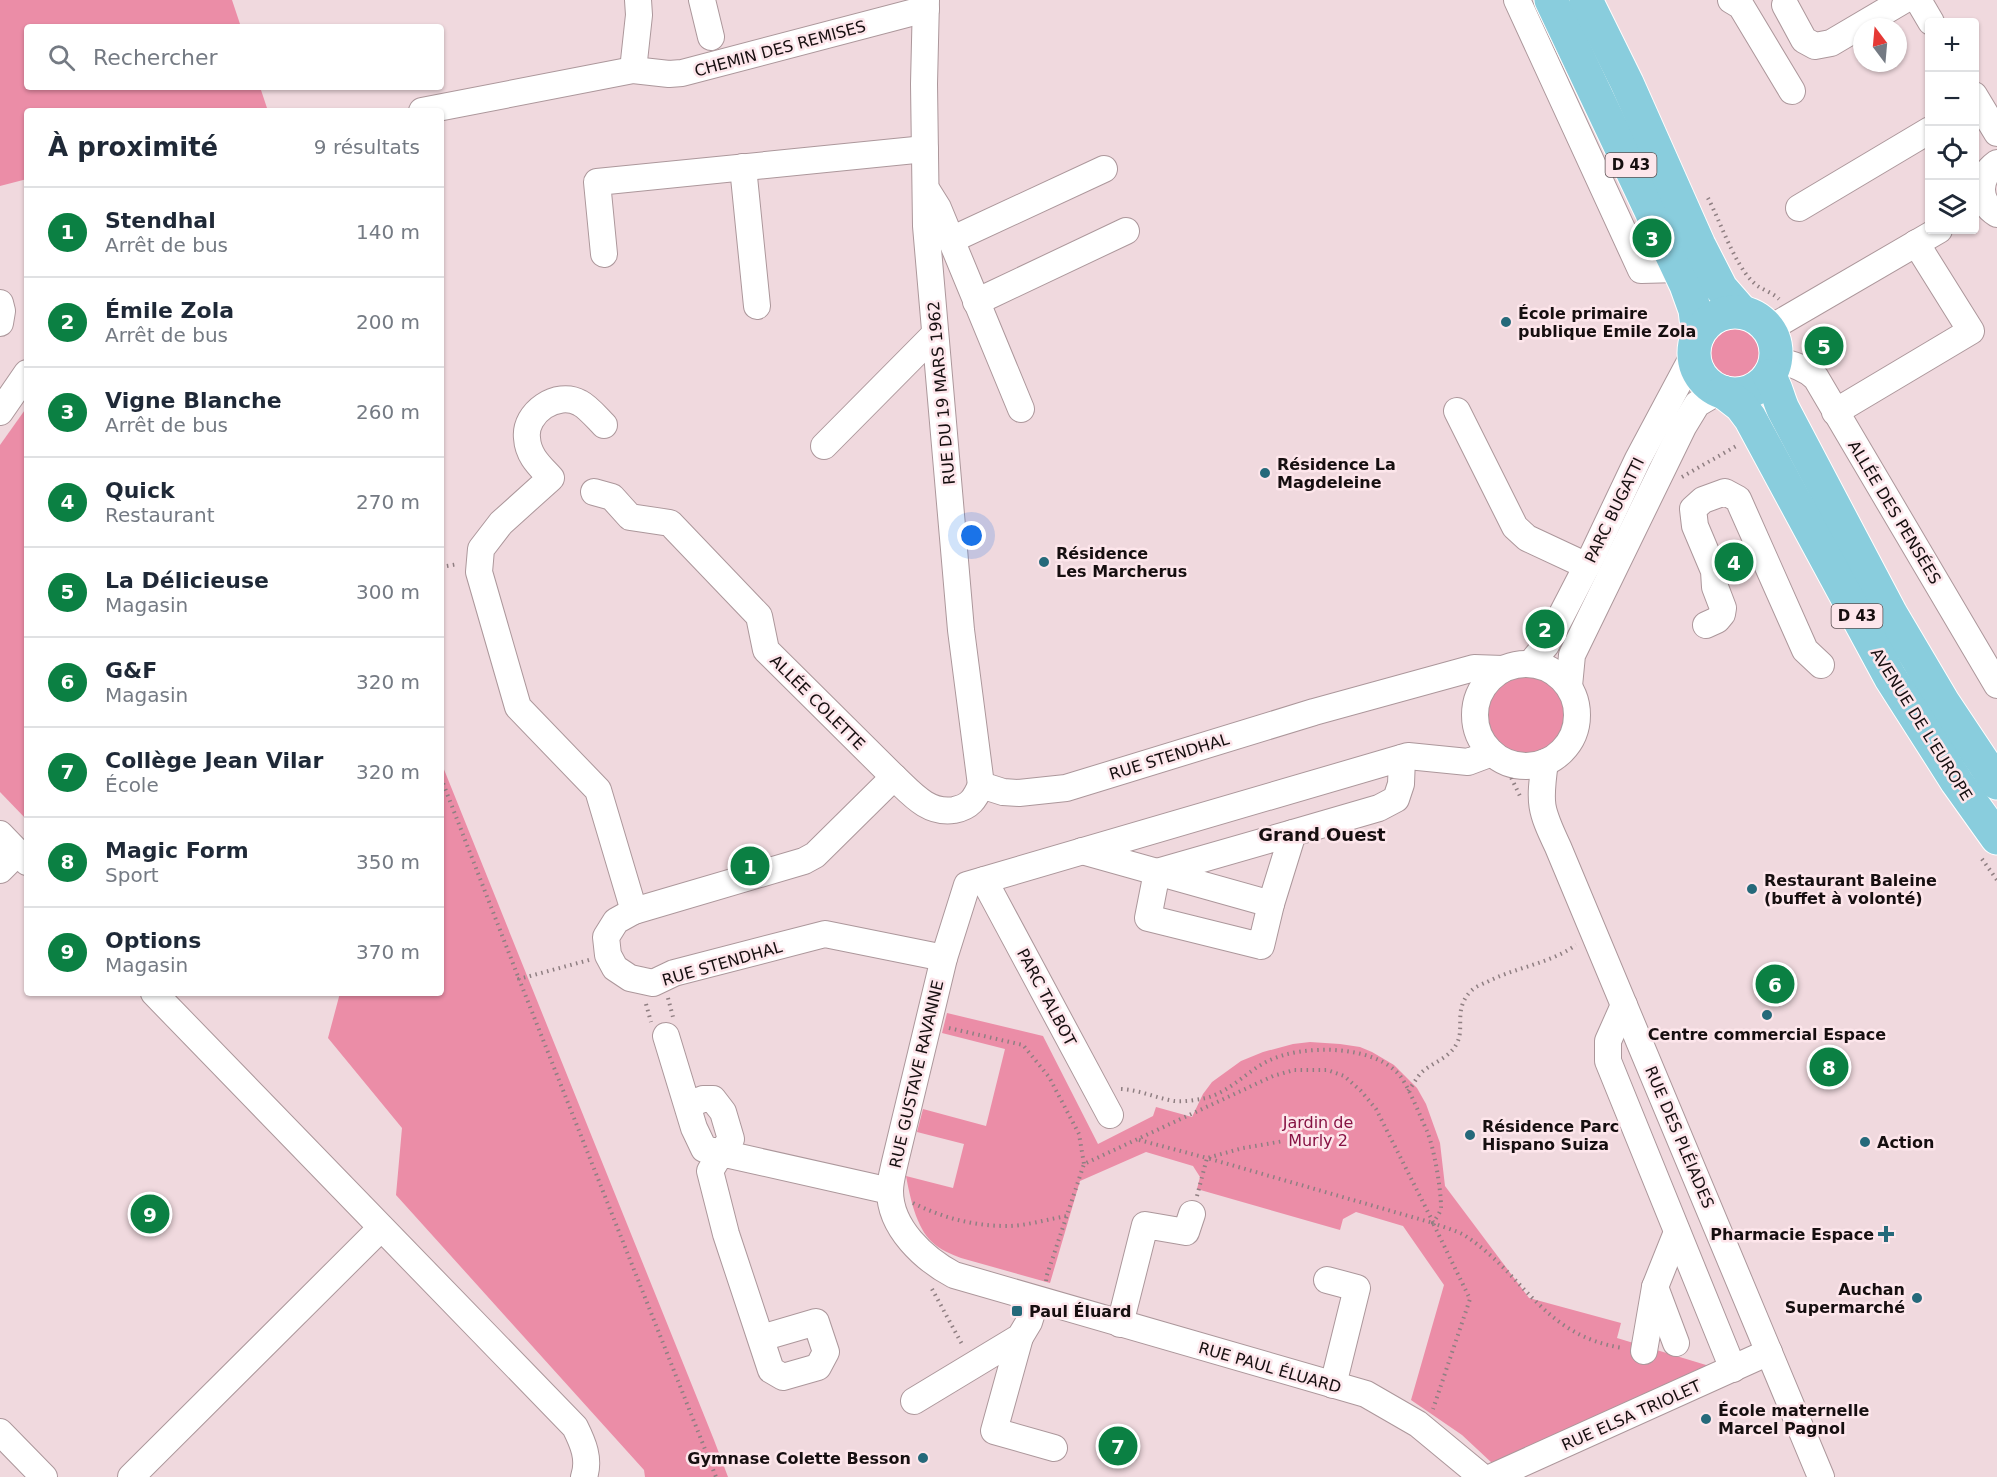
<!DOCTYPE html>
<html lang="fr">
<meta charset="utf-8">
<style>
:root{--surface:#fff;--page:#f2f2f3;--text:#1f2937;--muted:#747a83;--line:#e0e1e3;--accent:#0b8043}
body{margin:0;font-family:"DejaVu Sans",sans-serif;background:var(--page);color:var(--text)}
.controls{position:absolute;right:18px;top:18px;display:grid;overflow:hidden;border-radius:6px;box-shadow:0 2px 4px #0004}
.controls button{width:54px;height:54px;display:grid;place-items:center;padding:0;border:0;border-bottom:2px solid var(--line);background:var(--surface);color:var(--text);font:30px sans-serif}
.compass{position:absolute;left:1853px;top:18px;width:54px;height:54px;border-radius:50%;background:var(--surface);box-shadow:0 2px 4px #0004;rotate:344deg}
.you{position:absolute;left:972px;top:536px;width:21px;height:21px;margin:-15px;border:4px solid #fff;border-radius:50%;background:#1a73e8;box-shadow:0 0 0 9px #1a73e833}
.badge{display:grid;place-items:center;width:39px;height:39px;border-radius:50%;background:var(--accent);color:#fff;font-size:20px;font-weight:700}
.pin{position:absolute;translate:-50% -50%;border:3px solid #fff;box-shadow:0 2px 6px #0006}
.list{margin:0;padding:0;list-style:none}
h2{display:flex;justify-content:space-between;align-items:center;height:78px;margin:0;padding:0 24px;font-size:26px}
h2 small{font-size:20px;font-weight:400;color:var(--muted)}
.list li{display:grid;grid-template-columns:39px 1fr auto;gap:18px;align-items:center;box-sizing:border-box;height:90px;padding:0 24px;border-top:2px solid var(--line)}
.list b{display:block;font-size:22px;white-space:nowrap}
.list p{margin:0;font-size:20px;white-space:nowrap;color:var(--muted)}
.list em{font-size:20px;font-style:normal;color:var(--muted)}
.icon{flex:none;width:33px;height:33px;fill:none;stroke:currentColor;stroke-width:2;stroke-linecap:round;stroke-linejoin:round}
.map{position:relative;flex:none;width:1997px;height:1477px;overflow:hidden}
.search{position:absolute;background:var(--surface);box-shadow:0 2px 4px #0004;left:24px;top:24px;width:420px;height:66px;display:flex;align-items:center;gap:15px;box-sizing:border-box;padding:0 21px;border-radius:6px;color:var(--muted);font-size:22px}
.panel{position:absolute;background:var(--surface);box-shadow:0 2px 4px #0004;left:24px;top:108px;width:420px;height:888px;border-radius:6px}
.map>svg:first-child{display:block}
.green{fill:#eb8da7}
.lines{fill:none;stroke-linecap:round;stroke-linejoin:round}
.minor-casing{stroke:#ac979b;stroke-width:28}
.major-casing{stroke:#fff;stroke-width:35}
.path{stroke:#8f7f82;stroke-width:4;stroke-dasharray:1.5 4.5;stroke-linecap:butt}
.minor{stroke:#fff;stroke-width:26}
.major{stroke:#89cddd;stroke-width:33}
.poi-dot{fill:#25697a;stroke:#fde6eb;stroke-width:2}
.labels{text-anchor:middle;stroke-width:5;stroke-linejoin:round;paint-order:stroke}
.shield{fill:#fde6eb;stroke:#5b5052;stroke-width:1.5}
.shield-label{font-size:15px;font-weight:bold;fill:#160f10}
.street-label{font-size:16px;fill:#160f10;stroke:#fde6eb}
.poi-label{font-size:16px;font-weight:bold;fill:#160f10;stroke:#fde6eb;text-anchor:start}
.park-label{font-size:16px;fill:#871344;stroke:#fde6eb}
.neighbourhood-label{font-size:18px;font-weight:bold;fill:#160f10;stroke:#fde6eb}
</style>
<div class="map">
<svg width="1997" height="1477" viewBox="0 0 1997 1477">
<rect width="100%" height="100%" fill="#f0d9de"/>
<g class="green">
<polygon points="0,0 232,0 241,27 27,27 27,87 260,87 268,111 27,111 27,179 0,186"/>
<circle cx="1735" cy="353" r="29"/>
<polygon points="27,407 27,820 0,792 0,445"/>
<circle cx="1524" cy="715" r="43"/>
<polygon points="441,762 714,1440 728,1477 645,1477 644,1470 396,1195 402,1128 328,1038 340,993 441,993"/>
<path d="M947,1013L1043,1036L1098,1144L1153,1116L1156,1107L1192,1117L1203,1094L1212,1082L1241,1061L1263,1052L1293,1044L1310,1042L1340,1044L1360,1047L1372,1052L1394,1065L1417,1088L1426,1104L1440,1143L1445,1186L1529,1298L1621,1323L1617,1338L1716,1368L1492,1463L1462,1435L1411,1400L1444,1285L1403,1226L1356,1212L1343,1219L1340,1230L1197,1189L1200,1177L1193,1166L1146,1152L1080,1181L1050,1283L961,1258C951,1254 940,1250 932,1242C916,1227 910,1197 906,1176L953,1188L964,1144L917,1132L923,1109L986,1126L1005,1049L942,1033Z"/>
</g>
<g class="lines">
<defs>
<g id="minor">
<polyline points="702,0 711,37"/>
<polyline points="926,0 924,84 926,226 961,630 981,785"/>
<polyline points="1517,0 1641,270 1679,269"/>
<polyline points="1731,0 1741,6 1792,91"/>
<polyline points="1918,0 1931,22"/>
<polyline points="1785,5 1804,40 1815,46 1831,43 1904,0"/>
<polyline points="633,70 639,15 638,0"/>
<polyline points="1974,95 1997,133"/>
<polyline points="422,111 633,70 669,74 682,73 926,9"/>
<path d="M1997,163C1978,177 1976,201 1997,214"/>
<polyline points="743,167 757,306"/>
<polyline points="928,192 938,208 1021,409"/>
<polyline points="1799,208 1930,130"/>
<polyline points="951,240 1104,169"/>
<polyline points="604,254 597,182 925,149"/>
<polyline points="976,302 1126,231"/>
<polyline points="0,303 2,311 0,323"/>
<polyline points="1769,329 1939,230"/>
<path d="M1776,361C1790,363 1805,367 1816,378L1997,685"/>
<polyline points="1457,411 1515,527 1527,538 1587,566"/>
<polyline points="0,412 27,373"/>
<polyline points="1835,412 1971,331 1916,243"/>
<path d="M604,425C597,418 588,407 580,403C557,390 524,413 527,438C528,456 540,466 551,478L501,523L481,549L479,572L518,707L598,790L634,911"/>
<polyline points="824,446 935,334"/>
<polyline points="594,492 612,497 630,517 670,523 759,616 766,650 894,777"/>
<polyline points="1706,625 1717,620 1722,614 1723,608 1715,587 1714,571 1695,526 1693,509 1703,500 1725,492 1738,499 1805,650 1821,665"/>
<polyline points="1531,663 1546,645 1592,556 1638,459 1694,354"/>
<circle cx="1526" cy="715" r="51"/>
<polyline points="1569,686 1572,655 1683,427 1697,404 1719,391"/>
<path d="M1545,762C1539,804 1540,809 1558,847L1821,1477"/>
<polyline points="0,834 27,862"/>
<polyline points="1082,851 1271,904 1293,833 1379,808 1396,799 1401,784 1402,758"/>
<polyline points="0,870 18,852"/>
<polyline points="984,880 1110,1115"/>
<polyline points="1271,904 1261,946 1148,918 1157,872 1293,833"/>
<path d="M944,958L825,934L674,973L653,983L630,978L615,968L608,955L606,937L616,921L634,911L804,861L815,855L894,777C912,794 928,814 954,810C970,807 975,799 981,785L1003,792L1019,793L1066,788L1314,712L1474,668L1503,669"/>
<path d="M154,993L575,1427C583,1443 590,1459 584,1477"/>
<polyline points="1624,1005 1608,1041 1608,1061 1733,1369"/>
<polyline points="666,1036 694,1128 704,1149 721,1153 731,1139 723,1112 713,1099 703,1099 688,1105"/>
<polyline points="1327,1280 1357,1288 1333,1385"/>
<polyline points="1120,1324 1145,1225 1186,1232 1192,1214"/>
<polyline points="1020,1337 994,1431 1054,1448"/>
<polyline points="761,1338 816,1322 826,1352 818,1367 783,1377 771,1370 726,1234 710,1171 721,1153 890,1191"/>
<polyline points="1676,1343 1655,1287 1677,1232"/>
<polyline points="1644,1351 1655,1287"/>
<polyline points="914,1401 1020,1337 1029,1322 1036,1300"/>
<polyline points="0,1432 44,1477"/>
<polyline points="131,1477 381,1228"/>
<path d="M1482,1477L1418,1424L1366,1394L954,1275C924,1259 890,1228 890,1191C890,1182 893,1171 895,1162L944,958L967,885L1408,756L1468,762L1492,753"/>
<polyline points="1492,1477 1769,1352"/>
</g>
<g id="major">
<polyline points="1551,0 1686,285 1695,310 1698,335"/>
<polyline points="1586,0 1627,83 1699,245 1721,288 1742,312"/>
<circle cx="1735" cy="353" r="41"/>
<path d="M1769,376C1776,385 1778,398 1783,409L1891,614L1943,702L1997,783"/>
<polyline points="1723,392 1741,406 1750,418 1890,677 1957,782 1997,838"/>
</g>
</defs>
<use href="#minor" class="minor-casing"/>
<use href="#major" class="major-casing"/>
<g class="path">
<path d="M1708,198C1720,221 1734,263 1752,281C1760,290 1771,291 1779,299"/>
<polyline points="1682,477 1738,445"/>
<polyline points="441,567 458,564"/>
<polyline points="1506,767 1520,796"/>
<polyline points="441,778 519,979"/>
<polyline points="1982,859 1997,880"/>
<polyline points="589,960 519,979 716,1477"/>
<polyline points="668,998 673,1017"/>
<polyline points="646,1004 651,1022"/>
<polyline points="949,1028 1023,1045 1049,1077 1079,1134 1084,1164"/>
<path d="M1121,1089C1140,1090 1156,1098 1174,1101C1184,1102 1196,1100 1206,1098C1230,1092 1247,1071 1268,1061C1302,1044 1376,1044 1401,1077C1410,1090 1420,1116 1427,1131C1434,1148 1441,1188 1441,1207C1441,1212 1436,1218 1433,1223C1443,1227 1455,1230 1464,1235C1524,1273 1542,1336 1623,1348"/>
<path d="M1408,1091C1413,1085 1417,1077 1422,1072C1433,1062 1450,1058 1457,1043C1465,1028 1453,1009 1471,991C1475,987 1482,984 1487,982C1516,967 1549,964 1576,945"/>
<polyline points="1139,1140 1207,1158 1243,1148 1284,1141"/>
<polyline points="1197,1196 1207,1158 1433,1223 1470,1299 1433,1409"/>
<path d="M913,1203C943,1218 974,1226 1007,1226C1026,1226 1048,1219 1067,1216"/>
<polyline points="1046,1281 1047,1275 1084,1164 1273,1076 1294,1070 1327,1070 1344,1076 1361,1091 1376,1109 1433,1222"/>
<polyline points="932,1289 963,1346"/>
</g>
<use href="#minor" class="minor"/>
<use href="#major" class="major"/>
</g>
<g class="poi-dot">
<circle cx="1506" cy="322" r="6"/>
<circle cx="1265" cy="473" r="6"/>
<circle cx="1044" cy="562" r="6"/>
<circle cx="1752" cy="889" r="6"/>
<circle cx="1767" cy="1015" r="6"/>
<circle cx="1470" cy="1135" r="6"/>
<circle cx="1865" cy="1142" r="6"/>
<path d="M1883 1225h6v6h6v6h-6v6h-6v-6h-6v-6h6z"/>
<circle cx="1917" cy="1298" r="6"/>
<rect x="1011" y="1305" width="12" height="12" rx="3"/>
<circle cx="1706" cy="1419" r="6"/>
<circle cx="923" cy="1458" r="6"/>
</g>
<g class="labels">
<g class="shield">
<rect x="1605.5" y="153" width="51" height="24" rx="4.5"/>
<rect x="1831.5" y="604" width="51" height="24" rx="4.5"/>
</g>
<g class="shield-label">
<text x="1631" y="170">D 43</text>
<text x="1857" y="621">D 43</text>
</g>
<g class="street-label">
<text transform="translate(780 48) rotate(-15)" y="6">CHEMIN DES REMISES</text>
<text transform="translate(941 393) rotate(-95)" y="6">RUE DU 19 MARS 1962</text>
<text transform="translate(1614 510) rotate(-64)" y="6">PARC BUGATTI</text>
<text transform="translate(1895 512) rotate(59)" y="6">ALLÉE DES PENSÉES</text>
<text transform="translate(818 702) rotate(45)" y="6">ALLÉE COLETTE</text>
<text transform="translate(1922 724) rotate(58)" y="6">AVENUE DE L'EUROPE</text>
<text transform="translate(1169 756) rotate(-17)" y="6">RUE STENDHAL</text>
<text transform="translate(722 963) rotate(-16)" y="6">RUE STENDHAL</text>
<text transform="translate(1047 997) rotate(62)" y="6">PARC TALBOT</text>
<text transform="translate(916 1074) rotate(-77)" y="6">RUE GUSTAVE RAVANNE</text>
<text transform="translate(1680 1137) rotate(67)" y="6">RUE DES PLÉIADES</text>
<text transform="translate(1270 1367) rotate(16)" y="6">RUE PAUL ÉLUARD</text>
<text transform="translate(1631 1415) rotate(-24)" y="6">RUE ELSA TRIOLET</text>
</g>
<g class="poi-label">
<text x="1518" y="319">École primaire<tspan x="1518" dy="18">publique Emile Zola</tspan></text>
<text x="1277" y="470">Résidence La<tspan x="1277" dy="18">Magdeleine</tspan></text>
<text x="1056" y="559">Résidence<tspan x="1056" dy="18">Les Marcherus</tspan></text>
<text x="1764" y="886">Restaurant Baleine<tspan x="1764" dy="18">(buffet à volonté)</tspan></text>
<text x="1767" y="1040" text-anchor="middle">Centre commercial Espace</text>
<text x="1482" y="1132">Résidence Parc<tspan x="1482" dy="18">Hispano Suiza</tspan></text>
<text x="1877" y="1148">Action</text>
<text x="1874" y="1240" text-anchor="end">Pharmacie Espace</text>
<text x="1905" y="1295" text-anchor="end">Auchan<tspan x="1905" dy="18">Supermarché</tspan></text>
<text x="1029" y="1317">Paul Éluard</text>
<text x="1718" y="1416">École maternelle<tspan x="1718" dy="18">Marcel Pagnol</tspan></text>
<text x="911" y="1464" text-anchor="end">Gymnase Colette Besson</text>
</g>
<g class="park-label">
<text x="1318" y="1128">Jardin de<tspan x="1318" dy="18">Murly 2</tspan></text>
</g>
<g class="neighbourhood-label">
<text x="1322" y="841">Grand Ouest</text>
</g>
</g>
</svg>
<div class="controls">
<button>+</button>
<button>−</button>
<button><svg class="icon" aria-label="locate" viewBox="0 0 24 24"><circle cx="12" cy="12" r="6"/><path d="M12 2v4M12 18v4M2 12h4M18 12h4"/></svg></button>
<button><svg class="icon" aria-label="layers" viewBox="0 0 24 24"><path d="M12 4l9 5-9 5-9-5zM3 14l9 5 9-5"/></svg></button>
</div>
<svg class="compass" viewBox="-18 -18 36 36"><path d="M0-13l5 13h-10z" fill="#e53935"/><path d="M0 13l5-13h-10z" fill="#747a83"/></svg>
<div class="you"></div>
<div class="pin badge" style="left:750px;top:866px">1</div>
<div class="pin badge" style="left:1545px;top:629px">2</div>
<div class="pin badge" style="left:1652px;top:238px">3</div>
<div class="pin badge" style="left:1734px;top:562px">4</div>
<div class="pin badge" style="left:1824px;top:346px">5</div>
<div class="pin badge" style="left:1775px;top:984px">6</div>
<div class="pin badge" style="left:1118px;top:1446px">7</div>
<div class="pin badge" style="left:1829px;top:1067px">8</div>
<div class="pin badge" style="left:150px;top:1214px">9</div>
<div class="search"><svg class="icon" aria-label="search" viewBox="0 0 24 24"><circle cx="10" cy="10" r="6"/><path d="M15 15l6 6"/></svg>Rechercher</div>
<section class="panel">
<h2>À proximité<small>9 résultats</small></h2>
<ul class="list">
<li><span class="badge">1</span><div><b>Stendhal</b><p>Arrêt de bus</p></div><em>140 m</em></li>
<li><span class="badge">2</span><div><b>Émile Zola</b><p>Arrêt de bus</p></div><em>200 m</em></li>
<li><span class="badge">3</span><div><b>Vigne Blanche</b><p>Arrêt de bus</p></div><em>260 m</em></li>
<li><span class="badge">4</span><div><b>Quick</b><p>Restaurant</p></div><em>270 m</em></li>
<li><span class="badge">5</span><div><b>La Délicieuse</b><p>Magasin</p></div><em>300 m</em></li>
<li><span class="badge">6</span><div><b>G&amp;F</b><p>Magasin</p></div><em>320 m</em></li>
<li><span class="badge">7</span><div><b>Collège Jean Vilar</b><p>École</p></div><em>320 m</em></li>
<li><span class="badge">8</span><div><b>Magic Form</b><p>Sport</p></div><em>350 m</em></li>
<li><span class="badge">9</span><div><b>Options</b><p>Magasin</p></div><em>370 m</em></li>
</ul>
</section>
</div>
